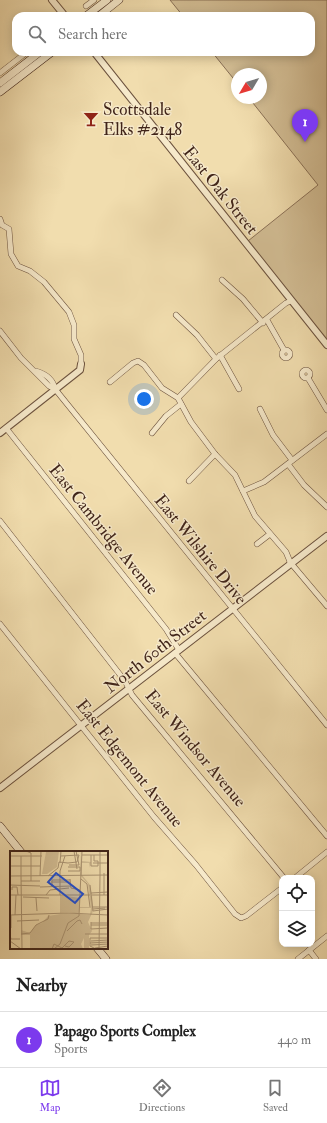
<!DOCTYPE html>
<style>
:root{--surface:#fff;--page:#f2f2f2;--text:#222;--muted:#767676;--line:#e0e0e0;--accent:#7c3aed}
body{margin:0;font-family:"IM FELL Double Pica",serif;background:var(--page);color:var(--text)}
.controls{position:absolute;right:12px;bottom:12px;display:grid;overflow:hidden;border-radius:8px;box-shadow:0 2px 10px #0003}
.controls button{width:36px;height:36px;display:grid;place-items:center;padding:0;border:0;border-bottom:1px solid var(--line);background:var(--surface);color:var(--text);font:20px sans-serif}
.compass{position:absolute;left:231px;top:68px;width:36px;height:36px;border-radius:50%;background:var(--surface);box-shadow:0 2px 10px #0003;rotate:232deg}
.you{position:absolute;left:144px;top:399px;width:14px;height:14px;margin:-10px;border:3px solid #fff;border-radius:50%;background:#1a73e8;box-shadow:0 0 0 6px #1a73e833}
.badge{display:grid;place-items:center;width:26px;height:26px;border-radius:50%;background:var(--accent);color:#fff;font-size:13px;font-weight:700}
.pin{position:absolute;translate:-50% -33px;filter:drop-shadow(0 1px 2px #0008)}
.pin::after{content:'';position:absolute;top:21px;width:14px;height:12px;background:inherit;clip-path:polygon(0 0,100% 0,50% 100%)}
.list{margin:0;padding:0;list-style:none}
h2{display:flex;justify-content:space-between;align-items:center;height:52px;margin:0;padding:0 16px;font-size:17px}
h2 small{font-size:13px;font-weight:400;color:var(--muted)}
.list li{display:grid;grid-template-columns:26px 1fr auto;gap:12px;align-items:center;box-sizing:border-box;height:56px;padding:0 16px;border-top:1px solid var(--line)}
.list b{display:block;font-size:15px;white-space:nowrap}
.list p{margin:0;font-size:13px;white-space:nowrap;color:var(--muted)}
.list em{font-size:13px;font-style:normal;color:var(--muted)}
.icon{flex:none;width:22px;height:22px;fill:none;stroke:currentColor;stroke-width:2;stroke-linecap:round;stroke-linejoin:round}
.map{position:relative;flex:none;width:327px;height:959px;overflow:hidden}
.search{position:absolute;background:var(--surface);box-shadow:0 2px 10px #0003;left:12px;right:12px;top:12px;height:44px;display:flex;align-items:center;gap:10px;box-sizing:border-box;padding:0 14px;border-radius:12px;color:var(--muted);font-size:15px}
.sheet{height:108px;background:var(--surface)}
nav{display:flex;justify-content:space-around;align-items:center;box-sizing:border-box;height:56px;border-top:1px solid var(--line);background:var(--surface);font-size:11px;color:var(--muted)}
nav a{display:grid;justify-items:center;gap:2px}
nav .on{color:var(--accent)}
.map>svg:first-child{display:block}
.green{fill:#d3be95;stroke:#8a7157}
.lines{fill:none;stroke-linecap:round;stroke-linejoin:round}
.minor-casing{stroke:#6c523e;stroke-width:6}
.tertiary-casing{stroke:#6c523e;stroke-width:8}
.secondary-casing{stroke:#402419;stroke-width:8}
.minor{stroke:#f6e9ca;stroke-width:5}
.tertiary{stroke:#f6e9ca;stroke-width:6}
.secondary{stroke:#f6e9ca;stroke-width:7}
.labels{text-anchor:middle;stroke-width:3;stroke-linejoin:round;paint-order:stroke}
.poi-label{font-size:17px;fill:#402419;stroke:#f6e9ca;text-anchor:start}
.street-label{font-size:17px;fill:#402419;stroke:#f6e9ca}
.inset-road{fill:none;stroke:#aa9372;stroke-width:1}
.view{fill:#1d4ed8;fill-opacity:0.15;stroke:#1d4ed8;stroke-width:2}
.inset-edge{fill:none;stroke:#402419;stroke-width:2}
</style>
<div class="map">
<svg width="327" height="959" viewBox="0 0 327 959">
<rect width="100%" height="100%" fill="#f1ddae"/>
<filter id="stains"><feTurbulence type="fractalNoise" baseFrequency=".005" numOctaves="4"/><feColorMatrix values="0 0 0 0 .2 0 0 0 0 .09 0 0 0 0 .02 0 0 0 .5 -.17"/></filter>
<radialGradient id="worn" r=".72"><stop offset=".6" stop-color="#630" stop-opacity="0"/><stop offset="1" stop-color="#630" stop-opacity=".3"/></radialGradient>
<polygon class="green" points="170,0 327,0 327,340 248,241 318,185 249,98 261,98 261,74 237,74 237,83 212,52 311,52 311,16 183,16"/>
<g class="lines">
<defs>
<g id="minor">
<polyline points="86,6 94,0"/>
<polyline points="0,73 27,52"/>
<polyline points="0,219 2,225 9,229 11,254 18,266 30,271 44,282 69,312 74,325 74,339 81,355 81,364"/>
<polyline points="222,280 243,299 263,323"/>
<polyline points="176,315 197,335 216,359"/>
<polyline points="267,320 284,350"/>
<polyline points="0,331 21,358 49,386 55,389 327,725"/>
<circle cx="286" cy="354" r="4"/>
<polyline points="220,355 239,389"/>
<circle cx="306" cy="374" r="4"/>
<path d="M36,371C46,374 53,379 55,389"/>
<polyline points="308,378 327,410"/>
<polyline points="110,382 133,363 138,361 144,365 162,388 178,398 191,422 215,454 235,475 255,516 286,552 291,564"/>
<polyline points="178,398 216,359 286,303 291,301"/>
<polyline points="260,409 273,435 292,460"/>
<polyline points="6,428 166,629 179,650"/>
<polyline points="152,433 166,416 181,404"/>
<polyline points="288,464 304,485 327,507"/>
<polyline points="189,481 215,454"/>
<polyline points="243,491 264,482 327,434"/>
<polyline points="0,521 125,681 132,695 284,878"/>
<polyline points="257,544 270,534"/>
<polyline points="290,562 327,606"/>
<polyline points="0,624 154,817 196,865 235,914 241,918 246,916 282,888"/>
<polyline points="175,653 327,836"/>
<polyline points="295,878 327,852"/>
<polyline points="309,950 316,959"/>
<polyline points="298,959 327,936"/>
</g>
<g id="tertiary">
<polyline points="52,0 65,16"/>
<polyline points="94,52 327,345"/>
<polyline points="0,433 80,370 81,364"/>
<polyline points="0,788 327,536"/>
</g>
<g id="secondary">
<polyline points="86,16 107,0"/>
<polyline points="99,16 119,0"/>
<polyline points="0,83 40,52"/>
<polyline points="0,92 52,52"/>
<polyline points="0,826 21,852"/>
<polyline points="97,948 106,959"/>
</g>
</defs>
<use href="#minor" class="minor-casing"/>
<use href="#tertiary" class="tertiary-casing"/>
<use href="#secondary" class="secondary-casing"/>
<use href="#minor" class="minor"/>
<use href="#tertiary" class="tertiary"/>
<use href="#secondary" class="secondary"/>
</g>
<defs>
<symbol id="bar-bare" viewBox="-9 -9 18 18"><path d="M-6-5H6L.8 .8V4.5H3.5V6h-7V4.5H-.8V.8Z" fill="#8f2418" stroke="#f6e9ca" stroke-width="2.5" paint-order="stroke"/></symbol>
</defs>
<g fill-rule="evenodd">
<use href="#bar-bare" x="80" y="108" width="22" height="22"/>
</g>
<g class="labels">
<g class="poi-label">
<text x="103" y="115">Scottsdale<tspan x="103" dy="20">Elks #2148</tspan></text>
</g>
<g class="street-label">
<text transform="translate(221 190) rotate(51)" y="6">East Oak Street</text>
<text transform="translate(104 529) rotate(51)" y="6">East Cambridge Avenue</text>
<text transform="translate(201 549) rotate(51)" y="6">East Wilshire Drive</text>
<text transform="translate(155 651) rotate(-38)" y="6">North 60th Street</text>
<text transform="translate(196 748) rotate(50)" y="6">East Windsor Avenue</text>
<text transform="translate(130 763) rotate(51)" y="6">East Edgemont Avenue</text>
</g>
</g>
<g transform="translate(10 851)">
<rect width="98" height="98" fill="#f1ddae"/>
<path d="M49,0L47,16L37,23H32L36,1ZM71,0L72,10L81,11L80,17L79,12H72V24L80,34L82,44L83,60L78,71L82,80L79,84V98H74V87L71,93L73,98H20V84H11V79L20,82L26,74L32,72L38,65L57,62L80,64L81,57H70L69,63L58,61L50,62V44L70,47V56H81L78,33L70,24Z" fill="#d3be95"/>
<path class="inset-road" d="M16,0L21,2V30M64,0L67,18M72,4H98M81,4V15H88V10H84V4M0,5H32M51,5L69,4M50,12L51,0M58,12L67,11L69,4M83,12H97M59,14H69L66,0M0,15H30M50,20V44M50,20L55,5M58,20H70V16H58M90,24V0M0,25L98,24M11,25V5M11,25L12,98M30,25L31,0M38,25L48,17L49,11L58,12M60,28L61,37L70,39M71,28L77,33L80,56M11,30H30M41,31H60M0,34L30,35M80,34L83,60L98,58M30,36L61,35M42,36V29H60M2,39V36H7L8,44M81,42L98,41M0,44H80M36,44L40,39L59,37M82,44H98M94,44V22M13,46L39,47M26,47L27,60M82,56H98M83,58L95,57M0,64L58,62L98,64M5,64L6,44M7,70L29,69M81,71V78L98,77M81,72H98M81,74H98M1,77V64M57,80L67,70L70,69L72,73M11,83L20,82L26,74L38,68L39,64M75,83H98M0,84L1,88H10M0,90L11,98M81,90L98,89M80,92L98,91M81,94L98,93M52,97L59,90L64,91L59,96L55,95M85,97L98,95M42,98L44,93L54,98M44,98L50,93L58,72L69,65L72,0M86,98L80,95V87H98M89,98L90,24"/>
<path class="view" d="M46,22L73,43L65,52L38,31Z"/>
<rect width="98" height="98" class="inset-edge"/>
</g>
<rect width="100%" height="100%" filter="url(#stains)"/>
<rect width="100%" height="100%" fill="url(#worn)"/>
</svg>
<div class="controls">
<button><svg class="icon" aria-label="locate" viewBox="0 0 24 24"><circle cx="12" cy="12" r="6"/><path d="M12 2v4M12 18v4M2 12h4M18 12h4"/></svg></button>
<button><svg class="icon" aria-label="layers" viewBox="0 0 24 24"><path d="M12 4l9 5-9 5-9-5zM3 14l9 5 9-5"/></svg></button>
</div>
<svg class="compass" viewBox="-18 -18 36 36"><path d="M0-13l5 13h-10z" fill="#e53935"/><path d="M0 13l5-13h-10z" fill="#767676"/></svg>
<div class="you"></div>
<div class="pin badge" style="left:305px;top:142px">1</div>
<div class="search"><svg class="icon" aria-label="search" viewBox="0 0 24 24"><circle cx="10" cy="10" r="6"/><path d="M15 15l6 6"/></svg>Search here</div>
</div>
<section class="sheet">
<h2>Nearby<small></small></h2>
<ul class="list">
<li><span class="badge">1</span><div><b>Papago Sports Complex</b><p>Sports</p></div><em>440 m</em></li>
</ul>
</section>
<nav>
<a class="on"><svg class="icon" aria-label="map" viewBox="0 0 24 24"><path d="M3 6l6-2 6 2 6-2v14l-6 2-6-2-6 2zM9 4v14M15 6v14"/></svg>Map</a>
<a><svg class="icon" aria-label="directions" viewBox="0 0 24 24"><path d="M12 3l9 9-9 9-9-9zM9 14v-3h6M13 9l2 2-2 2"/></svg>Directions</a>
<a><svg class="icon" aria-label="saved" viewBox="0 0 24 24"><path d="M7 4h10v16l-5-4-5 4z"/></svg>Saved</a>
</nav>
